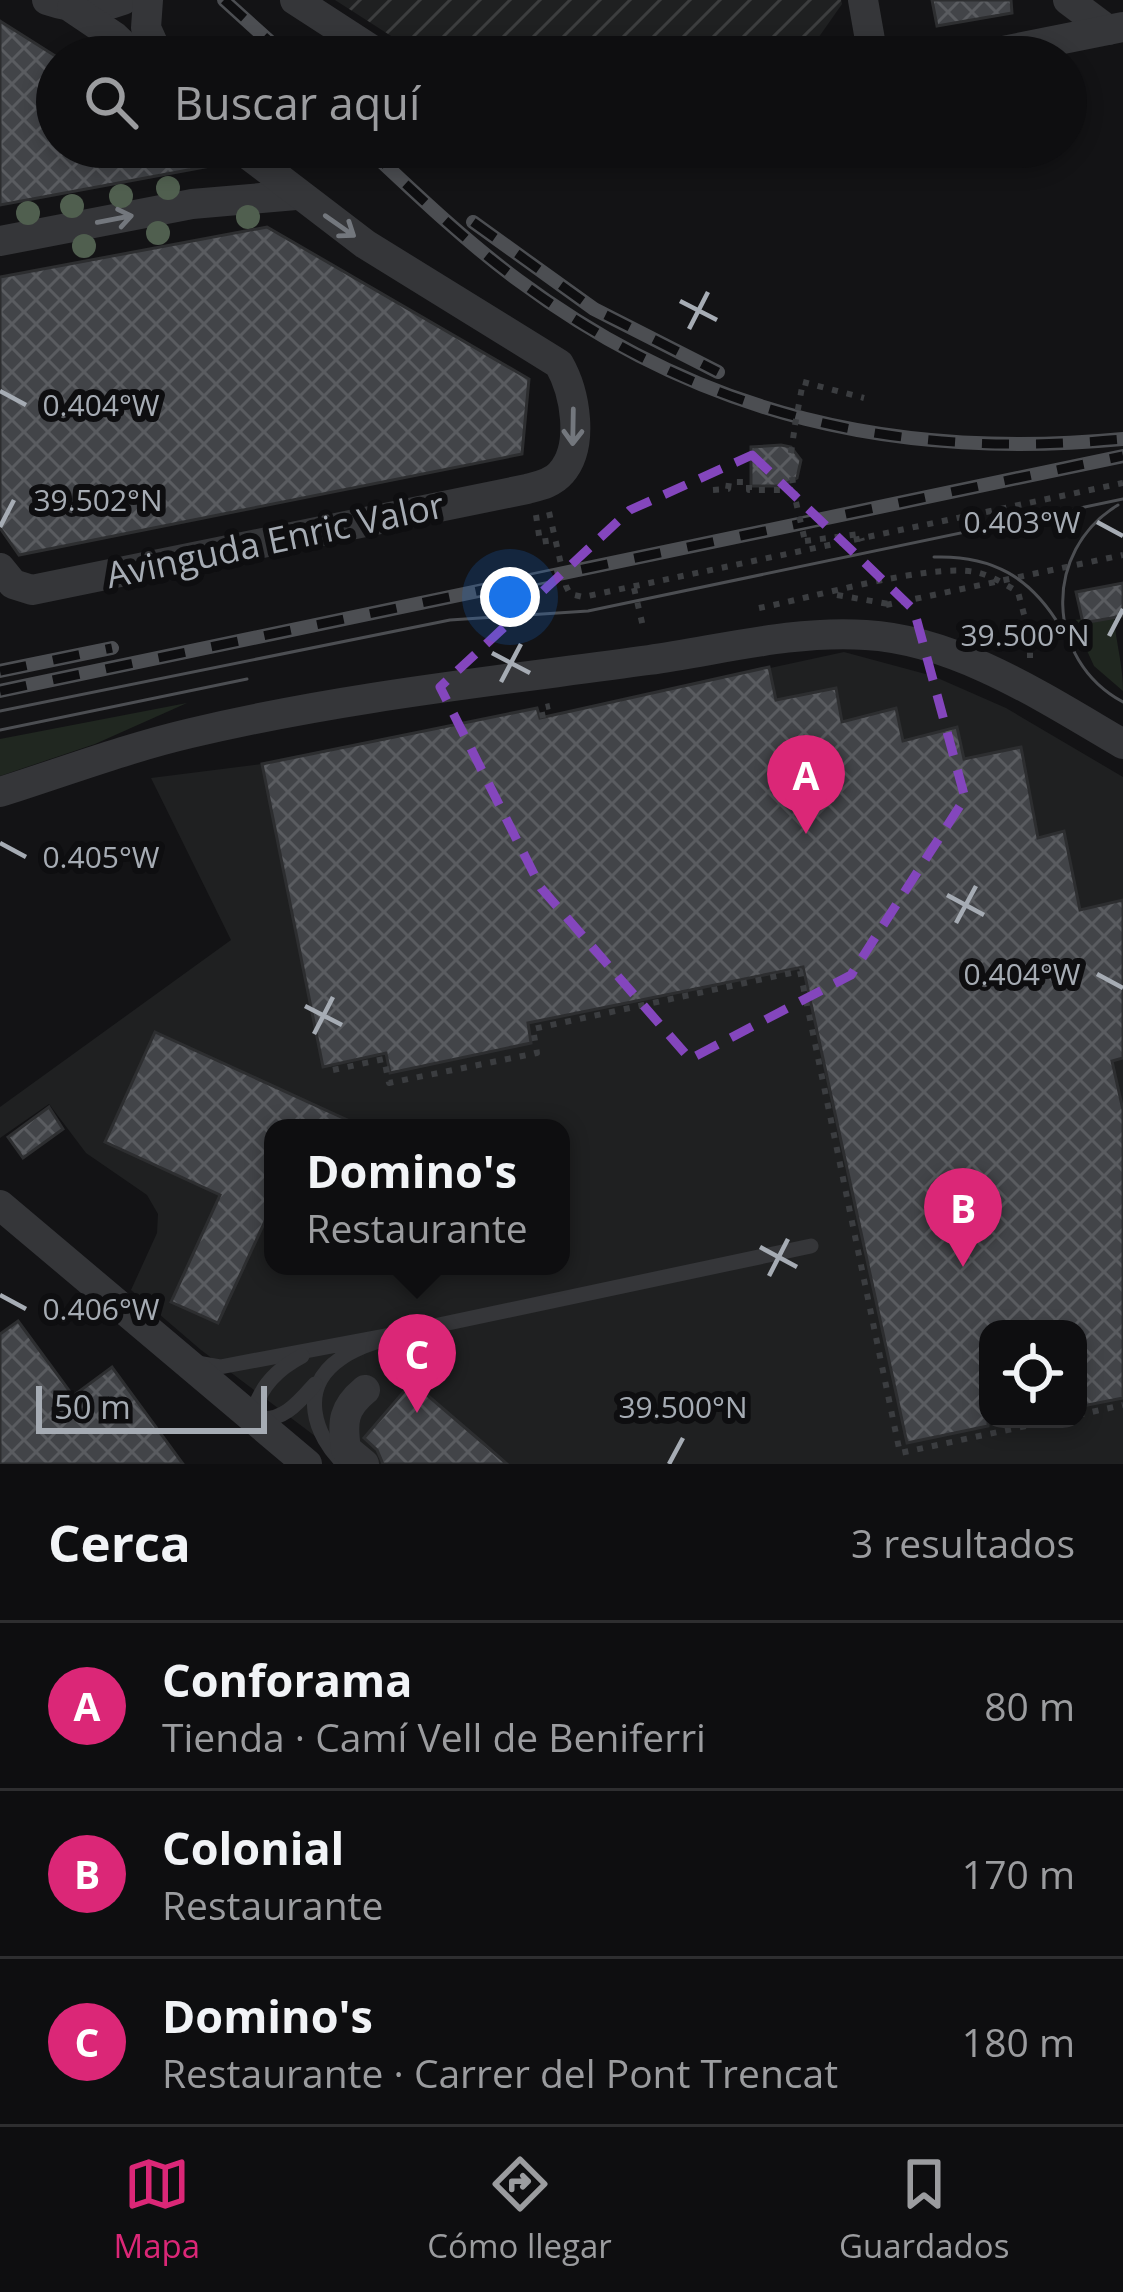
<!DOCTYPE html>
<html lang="es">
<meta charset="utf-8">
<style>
:root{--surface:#0e0e10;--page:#171719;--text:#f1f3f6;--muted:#9b9c9f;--line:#2e2e30;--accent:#db2777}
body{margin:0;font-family:"Open Sans",sans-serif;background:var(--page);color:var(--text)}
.controls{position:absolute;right:36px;bottom:36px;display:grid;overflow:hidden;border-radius:24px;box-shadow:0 6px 18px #0003}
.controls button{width:108px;height:108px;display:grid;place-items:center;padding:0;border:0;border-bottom:3px solid var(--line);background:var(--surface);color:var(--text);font:60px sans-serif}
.scale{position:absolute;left:36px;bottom:30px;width:231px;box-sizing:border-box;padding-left:12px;border:6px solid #a6acb4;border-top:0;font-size:33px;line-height:42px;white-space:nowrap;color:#a6acb4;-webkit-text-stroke:9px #0e0e10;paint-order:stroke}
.you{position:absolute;left:510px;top:597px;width:42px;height:42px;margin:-30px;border:9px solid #fff;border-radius:50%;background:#1a73e8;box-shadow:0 0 0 18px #1a73e833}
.badge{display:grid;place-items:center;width:78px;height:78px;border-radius:50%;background:var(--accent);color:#fff;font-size:39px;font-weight:700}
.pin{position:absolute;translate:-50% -99px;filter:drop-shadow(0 3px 6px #0008)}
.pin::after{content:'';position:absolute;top:63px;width:42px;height:36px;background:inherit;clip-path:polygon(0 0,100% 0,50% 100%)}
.popup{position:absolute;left:264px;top:1119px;width:306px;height:156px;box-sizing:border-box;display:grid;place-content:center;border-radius:24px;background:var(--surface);filter:drop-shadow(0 3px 9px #0005);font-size:39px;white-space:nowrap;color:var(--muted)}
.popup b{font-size:45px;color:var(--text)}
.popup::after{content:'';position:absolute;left:50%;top:100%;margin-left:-24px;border:24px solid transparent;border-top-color:var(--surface)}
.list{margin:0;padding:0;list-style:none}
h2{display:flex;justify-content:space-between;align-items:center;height:156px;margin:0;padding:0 48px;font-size:51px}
h2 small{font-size:39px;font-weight:400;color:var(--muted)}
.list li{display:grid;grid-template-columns:78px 1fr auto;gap:36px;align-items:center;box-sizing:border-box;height:168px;padding:0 48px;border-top:3px solid var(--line)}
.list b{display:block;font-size:45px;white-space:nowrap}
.list p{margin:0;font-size:39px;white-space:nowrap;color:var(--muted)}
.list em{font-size:39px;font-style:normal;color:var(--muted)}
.icon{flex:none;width:66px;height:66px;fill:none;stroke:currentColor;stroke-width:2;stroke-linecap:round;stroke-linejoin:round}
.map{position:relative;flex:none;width:1123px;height:1464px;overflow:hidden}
.search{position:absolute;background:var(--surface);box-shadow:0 6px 18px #0003;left:36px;right:36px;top:36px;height:132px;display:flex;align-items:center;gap:30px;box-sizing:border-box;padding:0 42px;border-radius:66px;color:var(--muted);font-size:45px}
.sheet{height:660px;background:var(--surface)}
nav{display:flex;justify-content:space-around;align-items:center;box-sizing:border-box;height:168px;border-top:3px solid var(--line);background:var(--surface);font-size:33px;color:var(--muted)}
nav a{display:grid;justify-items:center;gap:6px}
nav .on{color:var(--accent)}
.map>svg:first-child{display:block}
.built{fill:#1f2021;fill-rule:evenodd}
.industrial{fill:url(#industrial-furrows)}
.green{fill:#202720}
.building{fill:url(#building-cross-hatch);stroke:#2d2e30;stroke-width:3}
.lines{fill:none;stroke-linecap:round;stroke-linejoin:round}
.path{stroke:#3b3d40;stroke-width:6;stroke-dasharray:6 9;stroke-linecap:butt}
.lane{stroke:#353639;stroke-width:15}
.street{stroke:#353639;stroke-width:30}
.tram{stroke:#4c4e52;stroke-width:3}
.rail-casing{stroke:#4c4e52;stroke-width:14}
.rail{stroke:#0e0e10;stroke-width:9;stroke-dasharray:27;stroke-linecap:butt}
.path-bridge{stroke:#3b3d40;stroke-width:6;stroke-dasharray:6 9;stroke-linecap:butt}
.tree{fill:#505f4f}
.oneway{stroke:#73777d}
.marked{fill:none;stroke:#8446bd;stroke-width:9;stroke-dasharray:24 15;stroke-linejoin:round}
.ticks{fill:none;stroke:#a6acb4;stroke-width:4.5}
.labels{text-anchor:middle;stroke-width:12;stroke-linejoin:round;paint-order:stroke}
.street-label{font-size:36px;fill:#a6acb4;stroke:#0e0e10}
.ticks-label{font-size:30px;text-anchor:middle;fill:#a6acb4;stroke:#0e0e10;stroke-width:12;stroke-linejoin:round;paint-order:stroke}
</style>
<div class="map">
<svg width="1123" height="1464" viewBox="0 0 1123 1464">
<defs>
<pattern id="industrial-furrows" width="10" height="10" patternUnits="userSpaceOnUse" patternTransform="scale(3)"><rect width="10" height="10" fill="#1f2021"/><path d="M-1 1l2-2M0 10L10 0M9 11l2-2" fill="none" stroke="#3d3e3f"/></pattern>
<pattern id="building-cross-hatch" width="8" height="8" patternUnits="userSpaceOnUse" patternTransform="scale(3)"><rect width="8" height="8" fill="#424448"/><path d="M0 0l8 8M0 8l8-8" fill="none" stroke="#5a5c60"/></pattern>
</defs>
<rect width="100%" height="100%" fill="#131315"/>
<path class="built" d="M844,652L933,676L1006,708L1123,777V1464H352L201,1350L131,1290L157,1233L158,1214L147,1195L86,1153L49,1104L0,1138V1107L231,940L151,778L262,764L537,708L540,718ZM273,1128H561V1266H273ZM988,1329H1078V1419H988Z"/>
<polygon class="industrial" points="335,0 841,0 842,4 809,51 777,57 424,57"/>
<g class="green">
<path d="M1114,617C1116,644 1123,664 1123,691L1094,666L1073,620Z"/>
<polygon points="187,703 95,744 0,776 0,739"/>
</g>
<g class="building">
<polygon points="932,0 1011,0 1012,13 937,26"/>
<polygon points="0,21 57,57 57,147 219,147 226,163 0,205"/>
<polygon points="267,227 529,379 522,454 19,555 0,528 0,277"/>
<polygon points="781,445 791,447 801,460 797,478 781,486 751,486 751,447"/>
<polygon points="1123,583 1123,616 1083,623 1076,592"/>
<polygon points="769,667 776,700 836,688 842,722 896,708 903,741 957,727 964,759 1021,747 1038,838 1064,831 1080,910 1123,900 1123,1058 1112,1061 1123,1110 1123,1398 1078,1407 1078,1329 988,1329 988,1426 907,1443 803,967 528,1023 531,1043 390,1073 386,1053 323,1067 262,764 537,708 540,718"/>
<polygon points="155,1032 365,1128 273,1128 273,1204 218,1323 171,1302 220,1195 105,1142"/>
<polygon points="49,1107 63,1129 23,1158 8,1137"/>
<polygon points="18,1321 73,1396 112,1367 183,1464 0,1464 0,1334"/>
<polygon points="412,1382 483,1443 507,1464 383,1464 377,1450 364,1438"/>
</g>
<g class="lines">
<g class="path">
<polyline points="803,382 864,398"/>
<polyline points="791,453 795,425"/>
<polyline points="792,477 796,502"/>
<polyline points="713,490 728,489 729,482 749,482 749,490 793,490"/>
<polyline points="549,512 566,586 570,594 583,597 1123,483"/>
<polyline points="536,515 540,542 553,540"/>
<polyline points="805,541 860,534 862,541"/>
<polyline points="634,588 644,631"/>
<polyline points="837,595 889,604"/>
<polyline points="886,605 1123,555"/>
<path d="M759,608C811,598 928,563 975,572C990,575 1005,584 1018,592L1030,637V658"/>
<polyline points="543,718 541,708 550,706"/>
<polyline points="333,1070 384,1059 389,1083 537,1053 533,1029 800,971 900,1453 1059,1419"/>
<polyline points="1078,1415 1123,1405"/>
</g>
<g class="lane">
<polyline points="401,1333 811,1246"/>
<path d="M197,1363L220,1367L401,1333C381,1341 357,1346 340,1359C298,1388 314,1435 344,1464"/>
<path d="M257,1418C282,1423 299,1402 315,1384"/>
<path d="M258,1419L255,1408C262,1384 281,1367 302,1356"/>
</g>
<g class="street">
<path d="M47,0C74,9 96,10 123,0"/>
<polyline points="148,0 146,28 159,57"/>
<polyline points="295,0 383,57"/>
<polyline points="863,0 873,57"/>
<polyline points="1068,0 1108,30"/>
<polyline points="72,8 115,37 136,57"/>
<polyline points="973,57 1123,27"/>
<polyline points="0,241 192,204 296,195"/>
<path d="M0,568L13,584L32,590L527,489C538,486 553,483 561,473C585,446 575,392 559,364L365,244L238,147"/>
<path d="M0,792C63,772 127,748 191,733C342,697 496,681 649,660C720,650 794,630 866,635C957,640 1046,699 1123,744"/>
<polyline points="0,1205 307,1464"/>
<path d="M364,1464L346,1449C342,1422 343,1408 365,1390"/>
</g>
<g class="tram">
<path d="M1118,505C1042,551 1045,660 1123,702"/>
<path d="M934,557C992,555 1031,577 1061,628"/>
<polyline points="0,711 450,620 588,611 1123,499"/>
<polyline points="0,730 247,679"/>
</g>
<defs>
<g id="rail">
<polyline points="224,0 287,57"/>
<path d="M366,147C415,193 464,240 518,280C702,417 898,460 1123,439"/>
<polyline points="473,222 594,309 718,372"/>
<polyline points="0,671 112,648"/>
<polyline points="0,691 1123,456"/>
</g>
</defs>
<use href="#rail" class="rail-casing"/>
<use href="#rail" class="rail"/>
<g class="path-bridge">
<polyline points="795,425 803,382"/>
<polyline points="796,502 805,541"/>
</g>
</g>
<g class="tree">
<circle cx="168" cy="188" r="12"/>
<circle cx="121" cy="196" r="12"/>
<circle cx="72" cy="206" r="12"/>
<circle cx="28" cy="213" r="12"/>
<circle cx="248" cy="217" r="12"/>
<circle cx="158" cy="233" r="12"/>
<circle cx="84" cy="246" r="12"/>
</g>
<defs><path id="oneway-shaft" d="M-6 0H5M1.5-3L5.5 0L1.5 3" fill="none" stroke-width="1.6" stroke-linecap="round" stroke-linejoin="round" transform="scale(3)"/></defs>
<g class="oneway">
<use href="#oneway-shaft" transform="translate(115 219) rotate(-11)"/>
<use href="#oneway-shaft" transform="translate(340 226) rotate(35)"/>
<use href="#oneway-shaft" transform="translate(573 427) rotate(91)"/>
</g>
<path class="marked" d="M752,455L914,610L965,798L851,975L690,1059L541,888L440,687L630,510Z"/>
<path class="ticks" d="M680,301L717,320M689,329L708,292M0,391L26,405M1097,522L1123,536M0,527L14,500M1109,636L1123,609M492,653L530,673M501,682L521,644M0,843L26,857M947,895L984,915M956,923L976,886M1097,974L1123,988M305,1006L342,1025M314,1034L333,997M760,1247L797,1267M769,1276L788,1239M0,1295L26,1309M669,1464L683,1438"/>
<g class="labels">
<g class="street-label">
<text transform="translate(275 540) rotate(-12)" y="13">Avinguda Enric Valor</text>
</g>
</g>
<g class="ticks-label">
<text x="101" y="416">0.404°W</text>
<text x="98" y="511">39.502°N</text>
<text x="1022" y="533">0.403°W</text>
<text x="1025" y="646">39.500°N</text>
<text x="101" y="868">0.405°W</text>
<text x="1022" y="985">0.404°W</text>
<text x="101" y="1320">0.406°W</text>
<text x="683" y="1418">39.500°N</text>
</g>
</svg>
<div class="controls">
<button><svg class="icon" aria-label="locate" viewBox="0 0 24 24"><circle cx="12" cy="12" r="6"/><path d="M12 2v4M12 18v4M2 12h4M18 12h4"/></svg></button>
</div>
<div class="scale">50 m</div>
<div class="you"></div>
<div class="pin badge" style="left:806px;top:834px">A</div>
<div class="pin badge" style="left:963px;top:1267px">B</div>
<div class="pin badge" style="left:417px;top:1413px">C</div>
<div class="popup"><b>Domino's</b>Restaurante</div>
<div class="search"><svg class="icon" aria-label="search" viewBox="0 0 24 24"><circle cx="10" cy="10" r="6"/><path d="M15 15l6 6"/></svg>Buscar aquí</div>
</div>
<section class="sheet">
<h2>Cerca<small>3 resultados</small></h2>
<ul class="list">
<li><span class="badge">A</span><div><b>Conforama</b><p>Tienda · Camí Vell de Beniferri</p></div><em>80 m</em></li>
<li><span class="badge">B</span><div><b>Colonial</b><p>Restaurante</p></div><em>170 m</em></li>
<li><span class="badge">C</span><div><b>Domino's</b><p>Restaurante · Carrer del Pont Trencat</p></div><em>180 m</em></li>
</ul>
</section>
<nav>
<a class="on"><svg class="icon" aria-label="map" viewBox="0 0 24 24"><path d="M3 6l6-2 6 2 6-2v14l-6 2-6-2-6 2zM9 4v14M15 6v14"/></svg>Mapa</a>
<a><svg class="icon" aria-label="directions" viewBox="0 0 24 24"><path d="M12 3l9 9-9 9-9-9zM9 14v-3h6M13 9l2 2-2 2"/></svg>Cómo llegar</a>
<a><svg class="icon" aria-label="saved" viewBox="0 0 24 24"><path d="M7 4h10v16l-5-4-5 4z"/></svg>Guardados</a>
</nav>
